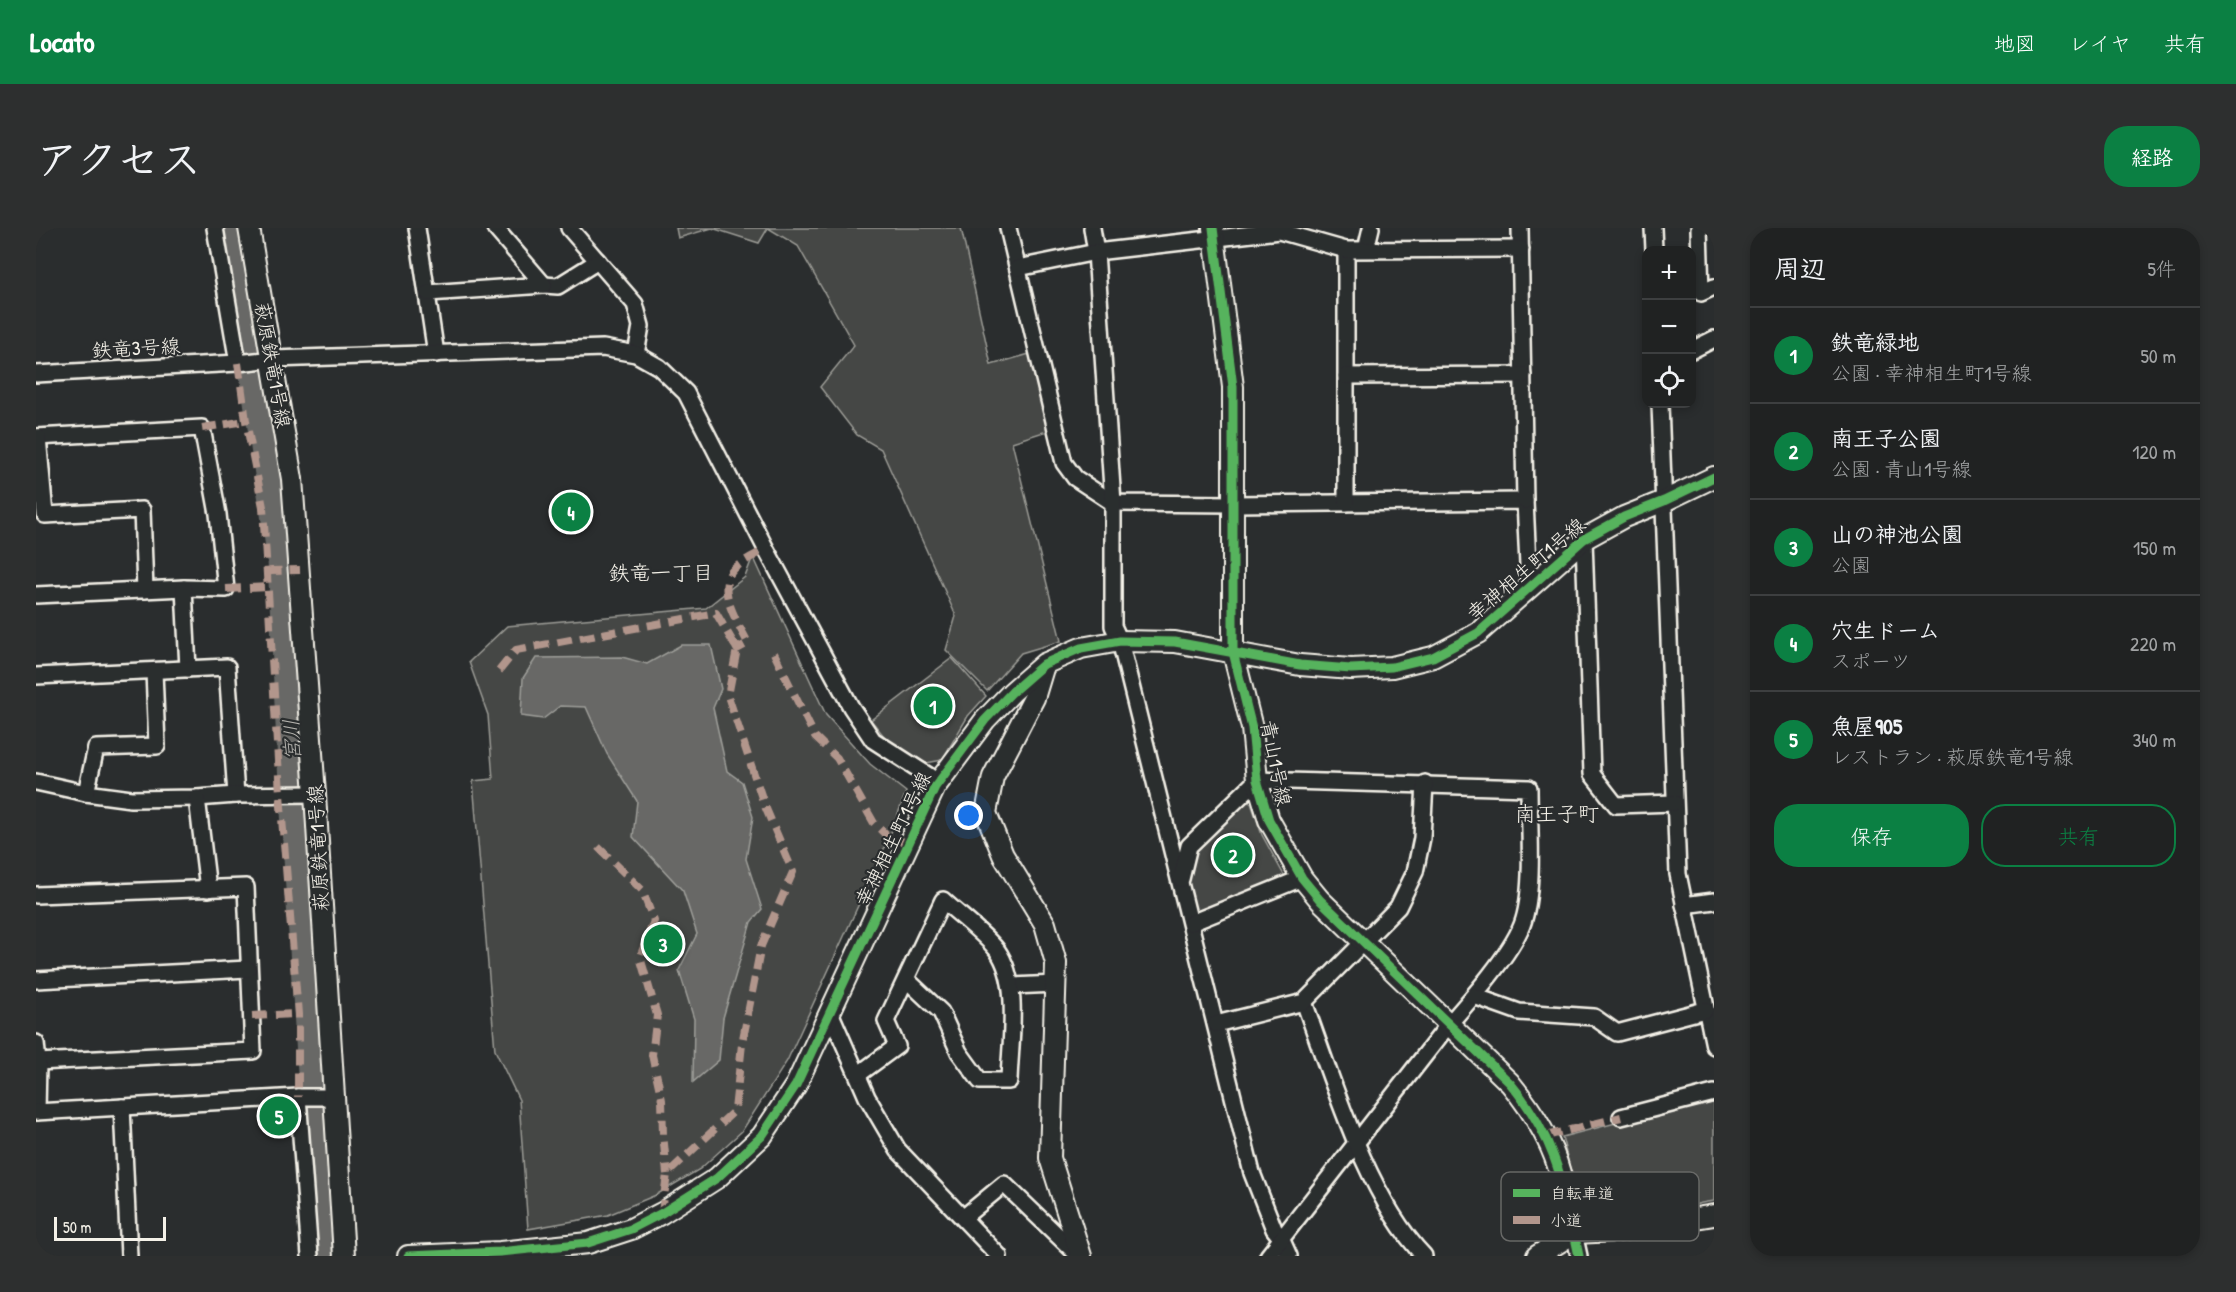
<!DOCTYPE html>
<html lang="ja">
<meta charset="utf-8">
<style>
:root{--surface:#202222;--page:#2d2f2f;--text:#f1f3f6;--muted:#a2a4a5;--line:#3d3f40;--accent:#0b8043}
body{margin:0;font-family:"Patrick Hand","Klee One",sans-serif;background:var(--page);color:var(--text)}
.controls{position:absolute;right:18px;top:18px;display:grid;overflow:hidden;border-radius:12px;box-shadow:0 3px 9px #0003}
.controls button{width:54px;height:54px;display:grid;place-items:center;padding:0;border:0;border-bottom:2px solid var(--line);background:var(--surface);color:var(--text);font:30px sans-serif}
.scale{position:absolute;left:18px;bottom:15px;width:112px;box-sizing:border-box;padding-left:6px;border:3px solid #f4f1e8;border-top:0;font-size:16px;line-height:21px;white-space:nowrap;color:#f4f1e8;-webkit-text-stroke:4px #2a2d2e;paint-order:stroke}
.you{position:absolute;left:933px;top:588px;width:21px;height:21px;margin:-15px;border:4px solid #fff;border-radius:50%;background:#1a73e8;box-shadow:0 0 0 9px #1a73e833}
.badge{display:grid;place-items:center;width:39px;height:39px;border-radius:50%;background:var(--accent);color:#fff;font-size:20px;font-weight:700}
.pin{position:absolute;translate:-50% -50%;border:3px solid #fff;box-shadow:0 2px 6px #0006}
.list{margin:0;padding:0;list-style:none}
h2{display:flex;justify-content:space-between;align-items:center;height:78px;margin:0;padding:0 24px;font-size:26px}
h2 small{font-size:20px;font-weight:400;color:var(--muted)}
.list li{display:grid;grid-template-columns:39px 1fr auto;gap:18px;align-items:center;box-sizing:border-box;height:96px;padding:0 24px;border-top:2px solid var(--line)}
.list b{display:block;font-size:22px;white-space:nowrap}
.list p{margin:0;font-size:20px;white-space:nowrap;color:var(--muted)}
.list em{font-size:20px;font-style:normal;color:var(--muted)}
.actions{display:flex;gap:12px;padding:18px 24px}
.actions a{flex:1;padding:14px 0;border:2px solid var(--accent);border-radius:24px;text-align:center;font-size:21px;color:var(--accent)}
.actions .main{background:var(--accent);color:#fff}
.icon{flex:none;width:33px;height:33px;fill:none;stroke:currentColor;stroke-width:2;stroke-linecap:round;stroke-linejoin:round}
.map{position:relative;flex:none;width:1678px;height:1028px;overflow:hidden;border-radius:24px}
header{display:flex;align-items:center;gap:36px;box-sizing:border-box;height:84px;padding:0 30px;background:var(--accent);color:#fff}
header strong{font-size:28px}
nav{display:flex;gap:33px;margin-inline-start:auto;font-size:21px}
.intro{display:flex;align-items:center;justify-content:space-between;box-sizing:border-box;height:144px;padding:0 36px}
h1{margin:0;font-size:42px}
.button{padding:15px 27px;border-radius:24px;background:var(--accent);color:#fff;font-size:21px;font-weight:700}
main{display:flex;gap:36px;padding:0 36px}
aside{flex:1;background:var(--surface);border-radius:24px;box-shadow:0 3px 9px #0003}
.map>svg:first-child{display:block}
.green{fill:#444645;stroke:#9c9c96;stroke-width:1.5}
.water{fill:#676866;stroke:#9f9f9a;stroke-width:1.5}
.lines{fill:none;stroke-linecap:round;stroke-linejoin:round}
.river{stroke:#676866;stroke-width:27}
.minor-casing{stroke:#f4f1e8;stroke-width:20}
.tertiary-casing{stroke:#f4f1e8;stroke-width:24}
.minor{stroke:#2a2d2e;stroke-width:15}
.tertiary{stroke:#2a2d2e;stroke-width:20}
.quiet{stroke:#b2968c;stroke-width:8;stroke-dasharray:15 8;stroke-linecap:butt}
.cycleway-casing{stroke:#2a2d2e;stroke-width:13}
.cycleway{stroke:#56b35d;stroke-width:9}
.labels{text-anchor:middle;stroke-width:4.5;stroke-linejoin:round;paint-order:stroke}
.street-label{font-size:20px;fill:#f4f1e8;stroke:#2a2d2e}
.neighbourhood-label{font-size:21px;fill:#f4f1e8;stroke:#2a2d2e}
.water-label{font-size:21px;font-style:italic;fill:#b5b3ae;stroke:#2a2d2e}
.key{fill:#2a2d2e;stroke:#676866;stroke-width:1.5}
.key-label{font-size:16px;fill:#f4f1e8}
</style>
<header>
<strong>Locato</strong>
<nav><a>地図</a><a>レイヤ</a><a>共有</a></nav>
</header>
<div class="intro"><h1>アクセス</h1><a class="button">経路</a></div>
<main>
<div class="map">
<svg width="1678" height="1028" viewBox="0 0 1678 1028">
<rect width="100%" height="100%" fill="#2a2d2e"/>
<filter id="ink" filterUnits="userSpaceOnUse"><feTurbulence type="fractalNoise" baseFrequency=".0167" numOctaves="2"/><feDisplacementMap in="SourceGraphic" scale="12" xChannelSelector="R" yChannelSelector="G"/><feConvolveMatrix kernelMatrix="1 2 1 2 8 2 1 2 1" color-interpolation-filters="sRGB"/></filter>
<g filter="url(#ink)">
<g class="green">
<polygon points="640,0 732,0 723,15 676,0 642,10"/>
<polygon points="732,0 925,0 955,137 997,125 1014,202 976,214 1025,413 985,425 951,463 910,422 920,388 845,221 821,207 784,159 818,117 762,18"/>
<polygon points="717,328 790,487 834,536 870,564 853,610 751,833 706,903 664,941 620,967 572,987 492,1001 483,872 459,822 437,553 457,551 452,487 433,434 471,398 670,380 709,349"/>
<polygon points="916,430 950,468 932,488 906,532 885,536 852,513 835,492"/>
<polygon points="1208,573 1215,575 1226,607 1250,651 1167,687 1159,684 1153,660 1154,642 1161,620"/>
<path d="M1672,871L1678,874V973C1651,976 1586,998 1564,986C1555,982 1546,972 1542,963C1534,947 1531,926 1526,909Z"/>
</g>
<polygon class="water" points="645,417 675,417 685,461 677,480 691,543 706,554 717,589 710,631 726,681 715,694 687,790 683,832 657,854 658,791 643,742 661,706 647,663 597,609 601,573 571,526 550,479 524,478 507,491 485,488 487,450 500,430 586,429 611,436"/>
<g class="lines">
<polyline class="river" points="195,0 245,332 255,537 287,1028"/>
<defs>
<g id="minor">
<polyline points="179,0 202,135"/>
<polyline points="381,0 400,126"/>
<polyline points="533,0 599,76 605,98 600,126"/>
<polyline points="972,0 1028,235 1039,250 1077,275 1198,276 1489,273 1493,358"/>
<polyline points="1056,0 1060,24 1077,275 1077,398 1084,413 1216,945 1238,1001 1245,1010 1253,1028"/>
<polyline points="1484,0 1489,273"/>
<polyline points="1617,0 1618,22"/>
<polyline points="1663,0 1665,65 1678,59"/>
<polyline points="1330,21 1335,0"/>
<polyline points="1310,22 1310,275"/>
<polyline points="982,40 1060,24 1243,3 1310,22 1485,21"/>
<polyline points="508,57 522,58 562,33"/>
<polyline points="392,65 508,57 459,0"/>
<polyline points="1656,122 1678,111"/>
<polyline points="0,146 202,135 237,131 567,120 600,126 623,139 650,165 730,321 815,479 837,512 893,548 899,559"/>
<polyline points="1310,148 1487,147"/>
<polyline points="1624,176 1642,646 1678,818"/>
<polyline points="0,209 166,200 182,286 190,361 148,360 0,367"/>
<polyline points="2,209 9,287 106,282 109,362"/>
<polyline points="1548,311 1556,546 1580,577 1638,575"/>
<polyline points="148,360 152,441"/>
<polyline points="0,448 191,439 200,567"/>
<polyline points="0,554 50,565 95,571 161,570 200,567 279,566"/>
<polyline points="50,565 60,520 121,518 118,443"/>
<polyline points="161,570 172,661"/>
<path d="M1145,651L1153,618L1221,552L1493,560C1493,597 1499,663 1486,697C1474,727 1435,771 1413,796L1232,1028"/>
<polyline points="0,667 210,659 217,823 2,834"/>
<polyline points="1648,677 1678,673"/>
<polyline points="1155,695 1266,650"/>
<polyline points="0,752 212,741"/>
<polyline points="976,758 1020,756"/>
<polyline points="1438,768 1483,784 1558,789 1581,805 1669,782"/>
<path d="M1268,774C1297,853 1330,967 1388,1028"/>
<polyline points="794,784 831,869 862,922 963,1028"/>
<polyline points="1180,796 1268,774 1362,679 1379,644 1386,610 1389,555"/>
<polyline points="0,815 2,834 1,884"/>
<path d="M823,846L861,818L850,793L907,672C923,687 948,705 961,722C985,756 974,813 973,853H944L923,824L905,784L870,751"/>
<polyline points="262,869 274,1028"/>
<polyline points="86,879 93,1028"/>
<polyline points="0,884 262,869 297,869"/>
<polyline points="1585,889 1678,865"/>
<polyline points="928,989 968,956 1043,1028"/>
<polyline points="1538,1005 1543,1028"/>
</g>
<g id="tertiary">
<polyline points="213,0 256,251 279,566 308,1028"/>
<path d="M1177,0L1197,159V424L1216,500L1221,552L1233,592L1266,650L1284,672L1474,855C1496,882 1515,911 1524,945C1530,965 1533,986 1538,1005"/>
<polyline points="1008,437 998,470 957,549 950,585 967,627 1009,696 1020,735 1014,930 1045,1028"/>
<polyline points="372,1028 464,1024 552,1015 595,1001 626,985 681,950 726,908 760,857 899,559 949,492 976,464 1008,436 1045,420 1084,413 1139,414 1264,437 1315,441 1356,439 1397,429 1442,405 1548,311 1588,289 1628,273 1678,249"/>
<polyline points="1501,1028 1538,1005 1581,1003 1678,987"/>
</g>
</defs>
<use href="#minor" class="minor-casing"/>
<use href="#tertiary" class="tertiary-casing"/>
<use href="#minor" class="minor"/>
<use href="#tertiary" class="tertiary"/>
<g class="quiet">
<polyline points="202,135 210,193 227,279 244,566 262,786 262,869"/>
<polyline points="166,200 210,193"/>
<polyline points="231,345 235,343 264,342"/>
<polyline points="190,361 232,359"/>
<path d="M698,415L701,421L712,415C703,396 678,360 698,341C706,333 720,327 730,321"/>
<polyline points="738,425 779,509 801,530 838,595 853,610 873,615"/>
<polyline points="463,443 480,422 680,385 701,421 692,468 728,576 757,644 725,718 706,816 699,882 631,946 626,985"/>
<polyline points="562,619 606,662 618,693 604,729 621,787 616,827 626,872 627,906 631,946"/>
<polyline points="216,788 262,786"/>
<polyline points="1510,908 1585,889"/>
</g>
<defs>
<g id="cycleway">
<path d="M1177,0L1197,159V424L1216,500L1221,552L1233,592L1266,650L1284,672L1474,855C1521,911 1528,959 1543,1028"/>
<polyline points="372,1028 464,1024 552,1015 595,1001 626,985 681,950 726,908 760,857 899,559 949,492 976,464 1008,436 1045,420 1084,413 1139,414 1264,437 1315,441 1356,439 1397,429 1442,405 1548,311 1588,289 1628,273 1678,249"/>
</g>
</defs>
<use href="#cycleway" class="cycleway-casing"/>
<use href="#cycleway" class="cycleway"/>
</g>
</g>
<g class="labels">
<g class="street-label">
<text transform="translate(100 120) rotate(-3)" y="7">鉄竜3号線</text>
<text transform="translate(237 137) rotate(80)" y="7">萩原鉄竜1号線</text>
<text transform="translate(1490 341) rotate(-40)" y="7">幸神相生町1号線</text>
<text transform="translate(1240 535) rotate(79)" y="7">青山1号線</text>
<text transform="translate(857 611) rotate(-64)" y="7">幸神相生町1号線</text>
<text transform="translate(282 620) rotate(-93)" y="7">萩原鉄竜1号線</text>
</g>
<g class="neighbourhood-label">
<text x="625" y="352">鉄竜一丁目</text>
<text x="1521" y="593">南王子町</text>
</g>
<g class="water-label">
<text transform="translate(256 512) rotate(-93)" y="7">宮川</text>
</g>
</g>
<rect x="1465" y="944" width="198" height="69" rx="9" class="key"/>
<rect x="1477" y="961" width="27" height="8" fill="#56b35d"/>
<rect x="1477" y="988" width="27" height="8" fill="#b2968c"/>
<g class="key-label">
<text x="1514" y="971">自転車道</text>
<text x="1514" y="998">小道</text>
</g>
</svg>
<div class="controls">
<button>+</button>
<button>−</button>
<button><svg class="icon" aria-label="locate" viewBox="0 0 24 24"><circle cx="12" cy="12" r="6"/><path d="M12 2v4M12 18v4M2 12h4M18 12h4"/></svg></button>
</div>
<div class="scale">50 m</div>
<div class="you"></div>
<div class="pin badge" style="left:897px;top:478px">1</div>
<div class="pin badge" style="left:1197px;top:627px">2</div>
<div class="pin badge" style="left:627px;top:716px">3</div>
<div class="pin badge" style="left:535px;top:284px">4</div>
<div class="pin badge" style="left:243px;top:888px">5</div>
</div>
<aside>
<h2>周辺<small>5件</small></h2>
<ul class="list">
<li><span class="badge">1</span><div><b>鉄竜緑地</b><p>公園 · 幸神相生町1号線</p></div><em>50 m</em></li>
<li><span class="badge">2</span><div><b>南王子公園</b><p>公園 · 青山1号線</p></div><em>120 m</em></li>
<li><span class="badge">3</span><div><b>山の神池公園</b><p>公園</p></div><em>150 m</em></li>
<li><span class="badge">4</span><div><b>穴生ドーム</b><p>スポーツ</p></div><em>220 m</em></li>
<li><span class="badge">5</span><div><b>魚屋905</b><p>レストラン · 萩原鉄竜1号線</p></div><em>340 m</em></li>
</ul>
<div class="actions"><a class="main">保存</a><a>共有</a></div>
</aside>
</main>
